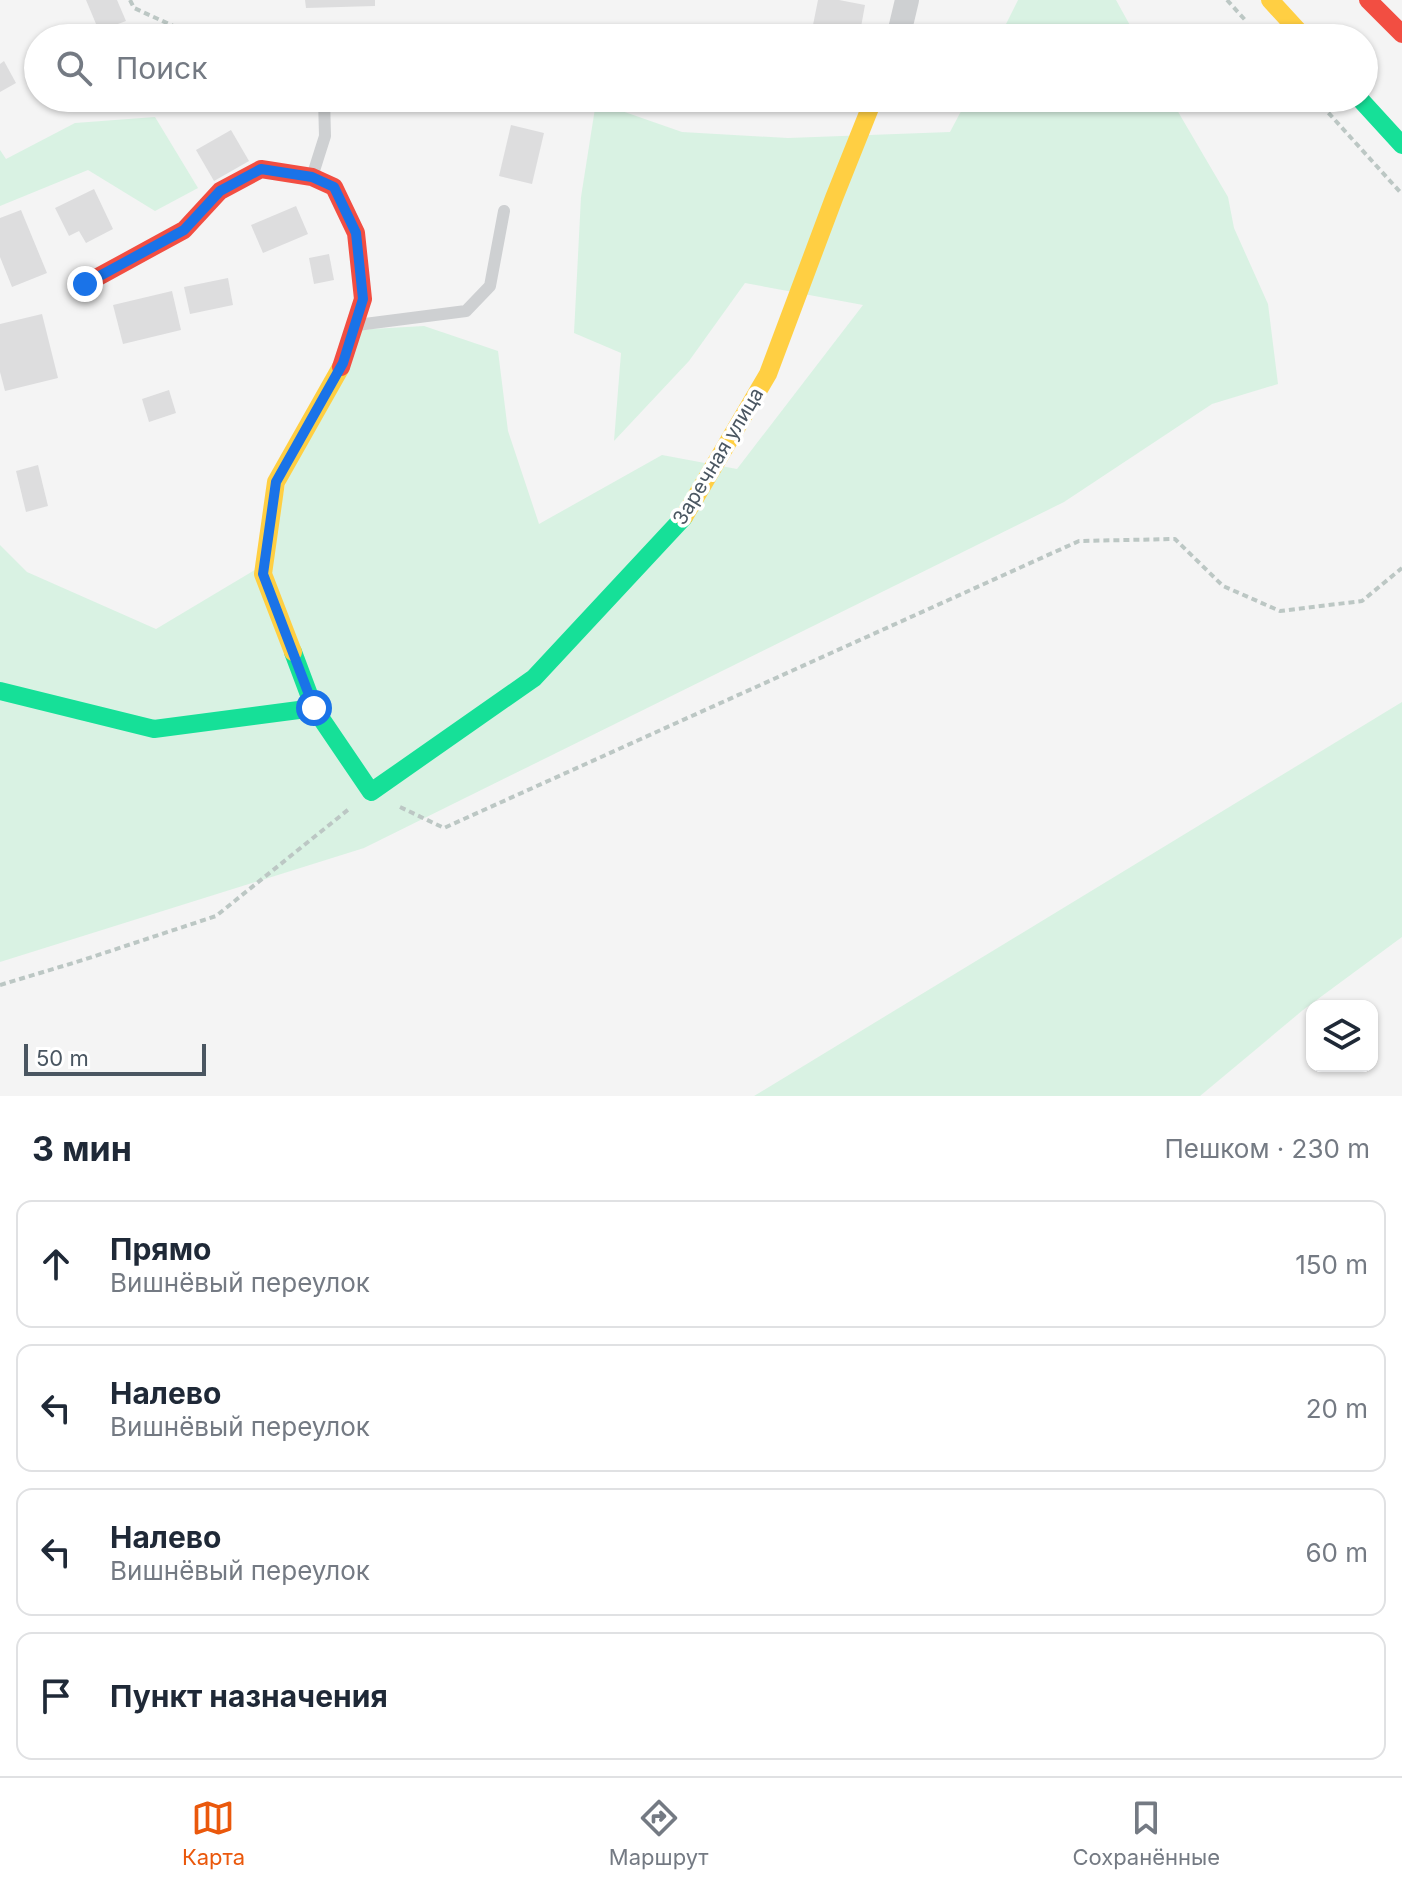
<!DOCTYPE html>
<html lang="ru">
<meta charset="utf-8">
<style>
:root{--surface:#fff;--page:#f6f6f7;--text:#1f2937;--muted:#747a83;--line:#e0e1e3;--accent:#ea580c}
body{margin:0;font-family:Inter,sans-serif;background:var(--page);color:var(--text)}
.controls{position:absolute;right:24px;bottom:24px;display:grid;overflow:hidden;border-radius:16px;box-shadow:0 2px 6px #0004}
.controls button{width:72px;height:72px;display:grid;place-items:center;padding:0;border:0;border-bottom:2px solid var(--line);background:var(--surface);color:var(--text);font:40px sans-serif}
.scale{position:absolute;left:24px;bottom:20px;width:182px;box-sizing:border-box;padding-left:8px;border:4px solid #4a5661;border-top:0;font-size:22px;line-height:28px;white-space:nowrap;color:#4a5661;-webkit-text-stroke:6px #fff;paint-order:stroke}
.stop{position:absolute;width:24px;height:24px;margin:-18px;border:6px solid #1a73e8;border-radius:50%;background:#fff}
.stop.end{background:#1a73e8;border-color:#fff;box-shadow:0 2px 8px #0008}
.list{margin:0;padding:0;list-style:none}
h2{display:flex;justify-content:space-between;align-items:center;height:104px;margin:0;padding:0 32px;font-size:34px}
h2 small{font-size:26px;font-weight:400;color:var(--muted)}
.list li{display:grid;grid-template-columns:52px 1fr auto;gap:24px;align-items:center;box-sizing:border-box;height:128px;margin:0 16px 16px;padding:0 16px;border:2px solid var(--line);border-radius:16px}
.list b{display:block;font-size:30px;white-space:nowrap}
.list p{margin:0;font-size:26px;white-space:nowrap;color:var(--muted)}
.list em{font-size:26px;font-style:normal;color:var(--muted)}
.icon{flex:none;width:44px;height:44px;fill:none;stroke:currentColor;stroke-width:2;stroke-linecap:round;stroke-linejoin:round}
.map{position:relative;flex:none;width:1402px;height:1096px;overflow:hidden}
.search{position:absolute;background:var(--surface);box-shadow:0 2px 6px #0004;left:24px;right:24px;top:24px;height:88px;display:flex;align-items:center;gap:20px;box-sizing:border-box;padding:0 28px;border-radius:44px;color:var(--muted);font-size:30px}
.sheet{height:680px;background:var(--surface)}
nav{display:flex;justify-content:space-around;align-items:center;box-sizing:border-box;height:112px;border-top:2px solid var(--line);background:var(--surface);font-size:22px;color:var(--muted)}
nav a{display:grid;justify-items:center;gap:4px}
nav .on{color:var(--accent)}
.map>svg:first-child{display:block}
.green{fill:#d9f2e3}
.building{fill:#ddddde}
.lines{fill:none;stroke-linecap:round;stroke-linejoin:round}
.path{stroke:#bcc7c4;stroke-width:4;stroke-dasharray:6 4;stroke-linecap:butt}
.lane{stroke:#ced0d2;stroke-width:12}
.street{stroke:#ced0d2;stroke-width:24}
.fast{stroke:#16e098;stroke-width:18}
.slow{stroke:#ffcf43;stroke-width:18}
.jam{stroke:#f24e42;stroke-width:18}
.route{stroke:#1a73e8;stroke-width:10}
.labels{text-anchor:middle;stroke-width:7;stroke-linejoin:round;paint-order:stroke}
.street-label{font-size:20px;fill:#4a5661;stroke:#fff}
</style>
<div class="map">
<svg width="1402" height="1096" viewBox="0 0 1402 1096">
<rect width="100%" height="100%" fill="#f4f4f4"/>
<g class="green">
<polygon points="1018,0 1116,0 1137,38 999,38"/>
<polygon points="968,98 1170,98 1228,197 1234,228 1268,304 1278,384 1212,404 1064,502 364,848 0,962 0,545 27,572 156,629 268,562 289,468 354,330 424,326 498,351 508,431 539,524 662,455 737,469 863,305 745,283 689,361 614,441 621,353 574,333 581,197 596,102 682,132 788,138 950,132"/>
<polygon points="155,117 198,188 155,211 88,170 0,206 0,150 6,159 75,123"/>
<polygon points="1402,702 1402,937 1303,1010 1200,1096 754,1096"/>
</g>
<g class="building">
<polygon points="86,0 117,0 126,21 99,31"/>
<polygon points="305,0 375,0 375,6 306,8"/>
<polygon points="818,0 839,0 865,5 859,38 827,38 829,28 813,25"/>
<polygon points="4,61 16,83 0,92 0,64"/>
<polygon points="949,98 970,98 962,108"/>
<polygon points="511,125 544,133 532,184 499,176"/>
<polygon points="231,130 249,161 214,181 196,150"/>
<polygon points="94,189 113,229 86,243 79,231 69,236 55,208"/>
<polygon points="296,206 308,234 263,253 251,225"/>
<polygon points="21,210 47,273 12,287 0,257 0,218"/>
<polygon points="329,254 334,280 314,284 309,258"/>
<polygon points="228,278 233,305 190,314 184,287"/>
<polygon points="172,291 181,330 123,344 113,305"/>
<polygon points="42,314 58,378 5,391 0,372 0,324"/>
<polygon points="169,390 176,413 149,422 142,399"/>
<polygon points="38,465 48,506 26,512 16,471"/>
</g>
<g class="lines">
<g class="path">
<polyline points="130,0 134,8 182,30 206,38"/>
<polyline points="1227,0 1246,21"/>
<polyline points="1315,98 1401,193"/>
<polyline points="400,807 444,828 1079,541 1175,539 1223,586 1280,611 1362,601 1402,568"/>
<polyline points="0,985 83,960 216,916 349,809"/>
</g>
<g class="lane">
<polyline points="312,177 325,136 324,98"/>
<polyline points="357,325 466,311 490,286 504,211"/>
</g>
<polyline class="street" points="898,38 907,0"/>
<g class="fast">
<polyline points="1359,98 1402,145"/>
<polyline points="293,652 314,708 371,792 534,678 684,517"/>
<polyline points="0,691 154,729 314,708"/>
</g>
<g class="slow">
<polyline points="1270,0 1305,38"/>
<polyline points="684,517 768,374 834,198 874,98"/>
<polyline points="293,652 263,574 276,482 341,367"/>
</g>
<g class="jam">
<polyline points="1368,0 1402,34"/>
<polyline points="85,284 184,230 220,191 261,169 312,177 334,187 356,233 363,299 341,367"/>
</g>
</g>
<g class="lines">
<polyline class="route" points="85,284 184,230 220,191 261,169 312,177 334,187 356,233 363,299 343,363 276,482 263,574 314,708"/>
</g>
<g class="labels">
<g class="street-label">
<text transform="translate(718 456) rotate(-59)" y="7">Заречная улица</text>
</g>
</g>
</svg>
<div class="controls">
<button><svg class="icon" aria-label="layers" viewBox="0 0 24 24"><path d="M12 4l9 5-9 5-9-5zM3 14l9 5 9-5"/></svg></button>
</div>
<div class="scale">50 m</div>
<div class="stop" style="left:314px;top:708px"></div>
<div class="stop end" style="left:85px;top:284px"></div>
<div class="search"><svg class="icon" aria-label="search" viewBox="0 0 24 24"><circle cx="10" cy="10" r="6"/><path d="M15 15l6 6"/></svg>Поиск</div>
</div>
<section class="sheet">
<h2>3 мин<small>Пешком · 230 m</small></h2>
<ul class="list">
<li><svg class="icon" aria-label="ahead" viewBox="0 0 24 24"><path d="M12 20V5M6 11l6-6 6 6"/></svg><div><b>Прямо</b><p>Вишнёвый переулок</p></div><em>150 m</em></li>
<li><svg class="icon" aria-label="left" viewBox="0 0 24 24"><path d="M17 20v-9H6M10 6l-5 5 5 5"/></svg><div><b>Налево</b><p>Вишнёвый переулок</p></div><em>20 m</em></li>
<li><svg class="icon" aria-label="left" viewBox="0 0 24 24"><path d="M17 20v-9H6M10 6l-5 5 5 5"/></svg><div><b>Налево</b><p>Вишнёвый переулок</p></div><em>60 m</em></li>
<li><svg class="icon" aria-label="arrive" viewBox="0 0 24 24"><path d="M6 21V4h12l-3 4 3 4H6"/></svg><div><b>Пункт назначения</b></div></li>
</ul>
</section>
<nav>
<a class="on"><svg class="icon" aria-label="map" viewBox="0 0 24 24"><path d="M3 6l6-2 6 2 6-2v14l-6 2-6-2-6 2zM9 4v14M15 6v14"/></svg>Карта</a>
<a><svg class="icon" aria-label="directions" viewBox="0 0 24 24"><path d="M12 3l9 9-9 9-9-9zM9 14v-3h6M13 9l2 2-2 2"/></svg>Маршрут</a>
<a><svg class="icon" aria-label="saved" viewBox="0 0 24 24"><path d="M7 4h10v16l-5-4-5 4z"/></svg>Сохранённые</a>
</nav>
